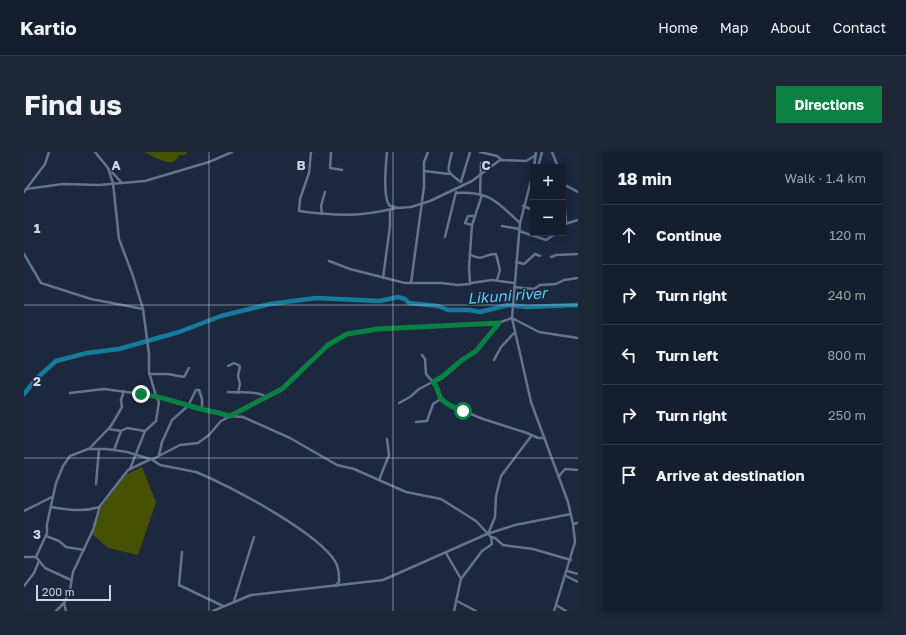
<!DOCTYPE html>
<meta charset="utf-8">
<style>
:root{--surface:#141e2e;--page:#1d2736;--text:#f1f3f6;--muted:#9da2aa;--line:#333c4a;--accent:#0b8043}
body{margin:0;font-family:"Golos Text",sans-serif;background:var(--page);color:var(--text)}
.controls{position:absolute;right:12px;top:12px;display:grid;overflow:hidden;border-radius:0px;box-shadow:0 2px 10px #0003}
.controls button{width:36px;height:36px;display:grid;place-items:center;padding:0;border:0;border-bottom:1px solid var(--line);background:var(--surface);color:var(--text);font:20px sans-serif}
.scale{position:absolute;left:12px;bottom:10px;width:75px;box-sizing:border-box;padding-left:4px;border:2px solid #ccd5e3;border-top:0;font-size:11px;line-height:14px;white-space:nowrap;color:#ccd5e3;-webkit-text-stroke:3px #1b283e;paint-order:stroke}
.stop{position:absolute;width:12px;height:12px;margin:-9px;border:3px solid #0b8043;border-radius:50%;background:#fff}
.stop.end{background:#0b8043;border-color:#fff;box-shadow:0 1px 4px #0008}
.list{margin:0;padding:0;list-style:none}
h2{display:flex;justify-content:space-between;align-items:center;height:52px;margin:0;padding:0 16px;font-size:17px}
h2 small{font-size:13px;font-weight:400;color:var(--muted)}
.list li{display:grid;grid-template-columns:26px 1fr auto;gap:12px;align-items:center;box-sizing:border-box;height:60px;padding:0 16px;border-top:1px solid var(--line)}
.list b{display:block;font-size:15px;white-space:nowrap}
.list em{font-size:13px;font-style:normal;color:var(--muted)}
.icon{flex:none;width:22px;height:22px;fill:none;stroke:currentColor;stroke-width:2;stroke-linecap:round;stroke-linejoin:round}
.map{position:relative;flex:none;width:554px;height:459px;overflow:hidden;border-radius:0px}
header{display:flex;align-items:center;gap:24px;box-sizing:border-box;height:56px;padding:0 20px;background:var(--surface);border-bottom:1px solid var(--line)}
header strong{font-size:19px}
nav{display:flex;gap:22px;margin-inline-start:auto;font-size:14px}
.intro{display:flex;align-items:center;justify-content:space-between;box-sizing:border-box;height:96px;padding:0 24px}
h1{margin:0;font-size:28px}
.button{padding:10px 18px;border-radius:0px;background:var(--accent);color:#fff;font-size:14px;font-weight:700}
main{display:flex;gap:24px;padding:0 24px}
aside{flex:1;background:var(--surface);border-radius:0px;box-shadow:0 2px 10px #0003}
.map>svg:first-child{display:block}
.green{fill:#475103}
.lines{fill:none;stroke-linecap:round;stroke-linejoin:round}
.river{stroke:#157b9c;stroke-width:4.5}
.minor{stroke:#65748e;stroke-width:2.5}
.route{stroke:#0b8043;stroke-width:5}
.grid{fill:none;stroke:#ccd5e3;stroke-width:1;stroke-opacity:0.55}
.labels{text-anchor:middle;stroke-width:3;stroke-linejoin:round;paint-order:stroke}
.water-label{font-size:15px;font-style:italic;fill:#58cffc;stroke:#1b283e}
.grid-label{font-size:13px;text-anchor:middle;font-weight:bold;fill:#ccd5e3;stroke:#1b283e;stroke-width:3;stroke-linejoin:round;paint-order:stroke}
</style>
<header>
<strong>Kartio</strong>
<nav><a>Home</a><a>Map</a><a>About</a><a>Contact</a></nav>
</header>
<div class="intro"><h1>Find us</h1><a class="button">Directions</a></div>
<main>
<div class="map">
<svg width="554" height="459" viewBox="0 0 554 459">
<rect width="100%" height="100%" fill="#1b283e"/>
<g class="green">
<path d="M121,0H163L162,3H156C154,5 152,9 149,10C144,12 126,4 121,0Z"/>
<polygon points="118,315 132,350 114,403 84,396 68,382 78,354 101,323"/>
</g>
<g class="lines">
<polyline class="river" points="0,242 12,227 32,209 63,201 95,197 155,180 197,164 246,152 292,146 356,149 374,145 381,147 385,151 414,154 424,158 446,158 456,160 484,153 503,155 554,153"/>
<g class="minor">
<polyline points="71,0 84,16 89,31 95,87 109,124 119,157 125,202 125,220 132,244 206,264 219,265 266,286 313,313 330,317 382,340 417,347 452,369 467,385 468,392 458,399 437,427"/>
<path d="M287,0L285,21L276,47L275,59C312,64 336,65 372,56"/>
<polyline points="307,0 306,16 318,18"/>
<path d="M363,0C362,11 358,46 366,54L374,56L387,55L406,49L448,29L476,8L502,9L512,3"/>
<path d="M428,0C424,19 420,18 437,30"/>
<polyline points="456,0 473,4 478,8"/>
<polyline points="528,0 534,15"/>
<polyline points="510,15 512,0"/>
<polyline points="514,15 518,0"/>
<polyline points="85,17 97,30"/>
<polyline points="400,19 425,22"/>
<polyline points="509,21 496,71 488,166 507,250 544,350 549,372 551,390 530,459"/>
<polyline points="437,30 446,0"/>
<polyline points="539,32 554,40"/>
<polyline points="539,34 542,69 539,75"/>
<polyline points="2,37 39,32 75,33 121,29 185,10 208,0"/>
<polyline points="0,40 21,12 25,0"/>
<path d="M432,41C466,39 473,50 496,71"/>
<polyline points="456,43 457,11"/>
<polyline points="499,54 509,58"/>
<polyline points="298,62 297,54 301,40"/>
<polyline points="541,72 554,68"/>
<polyline points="448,73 441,71 444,64 451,64"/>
<polyline points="478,74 495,77"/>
<polyline points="495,79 522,88 533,81"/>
<polyline points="421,85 432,40"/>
<polyline points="0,102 17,131 67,147 119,157"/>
<path d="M447,103C460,110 461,101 472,102L476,118L473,128"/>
<polyline points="527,105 532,103 554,102"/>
<polyline points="305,109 326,117 381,131 417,131 434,133 446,132 445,115 448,73 458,43"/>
<polyline points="492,110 500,112 511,102 516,104"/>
<polyline points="359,126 366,74 366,58"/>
<polyline points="387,131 400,35 400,10 404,0"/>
<polyline points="447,131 468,128 490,131"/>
<polyline points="490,135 510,137 516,133 532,132 540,128 554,126"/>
<polyline points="398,203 401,207 402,222 414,236 415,244 425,253 459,267 503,281 514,286 521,286"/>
<polyline points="470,208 477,195 490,181"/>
<polyline points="204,214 210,211 216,214 214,224 216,232 214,241"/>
<polyline points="125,222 144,222 160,225 165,216"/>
<path d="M204,240C217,241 230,238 243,245"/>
<polyline points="46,241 80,237 132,244 135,250 132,269 121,279 106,317"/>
<polyline points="375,251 386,245 395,237 418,225 438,208 452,199 475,172"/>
<polyline points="392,270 403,269 409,252 418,246"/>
<polyline points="85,277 97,279 103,276 121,279"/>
<polyline points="65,297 87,274 98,255 97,248 100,239"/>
<polyline points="90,298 97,279"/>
<polyline points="135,303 138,290 148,268 164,254 172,238 175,238 178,247 178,256"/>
<polyline points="535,324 541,317 554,318"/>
<polyline points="355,328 365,303 363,287"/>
<polyline points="72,332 75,297"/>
<path d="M27,355C44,358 59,360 76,355"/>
<polyline points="0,359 28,345"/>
<polyline points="549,372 554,371"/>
<polyline points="464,382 471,365 472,344 477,324 508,283"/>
<polyline points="22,384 35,389 42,395 60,398"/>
<polyline points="467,385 471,386 479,393 509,397 547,408"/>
<polyline points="158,400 155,433 199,454"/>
<polyline points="422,401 437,427 430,459"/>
<polyline points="0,405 12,405 21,416 47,428"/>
<polyline points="12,405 23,381 23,372 32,331 39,314 46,304 64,297 83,297 103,300 129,308"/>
<polyline points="543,419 554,422"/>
<polyline points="542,424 554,430"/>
<polyline points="0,434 10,421 15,409"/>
<path d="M311,434L315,430C315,422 315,416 311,409C293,381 218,341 186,326L172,320L136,313L130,309L129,307L156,293L174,291L185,283L197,269L252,240L267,230L304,193L323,182L354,177L471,172L488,166L515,180L554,186"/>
<polyline points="210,449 230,385"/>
<polyline points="433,449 452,459"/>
<polyline points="532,453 542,459"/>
<polyline points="32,459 40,451"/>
<polyline points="42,459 40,451 46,438 49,420 69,378 76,354 104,318 125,308"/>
<polyline points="189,459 227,443 359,428 463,382 491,373 547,362"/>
</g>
</g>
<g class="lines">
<path class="route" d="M117,242C135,244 149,249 166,254C179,258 192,260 206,264L258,237L304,193L323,182L354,177L475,171L452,199L438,208L418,225L409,230C413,234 413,237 415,242C417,251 431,256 439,259"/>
</g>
<path class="grid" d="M185,0V459M369,0V459M0,153H554M0,306H554"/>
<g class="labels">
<g class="water-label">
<text transform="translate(483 144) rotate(-4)" y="5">Likuni river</text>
</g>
</g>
<g class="grid-label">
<text x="92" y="18">A</text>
<text x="277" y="18">B</text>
<text x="462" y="18">C</text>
<text x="13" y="81">1</text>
<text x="13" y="234">2</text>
<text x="13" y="387">3</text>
</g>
</svg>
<div class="controls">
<button>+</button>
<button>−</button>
</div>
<div class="scale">200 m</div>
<div class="stop" style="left:439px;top:259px"></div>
<div class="stop end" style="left:117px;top:242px"></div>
</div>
<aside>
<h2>18 min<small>Walk · 1.4 km</small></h2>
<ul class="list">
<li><svg class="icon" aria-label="ahead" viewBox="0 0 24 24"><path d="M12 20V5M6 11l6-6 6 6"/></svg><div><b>Continue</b></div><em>120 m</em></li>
<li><svg class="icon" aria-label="right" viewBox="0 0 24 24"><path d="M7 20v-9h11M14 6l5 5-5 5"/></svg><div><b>Turn right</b></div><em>240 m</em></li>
<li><svg class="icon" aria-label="left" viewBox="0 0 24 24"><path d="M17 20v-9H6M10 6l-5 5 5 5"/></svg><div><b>Turn left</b></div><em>800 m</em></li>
<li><svg class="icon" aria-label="right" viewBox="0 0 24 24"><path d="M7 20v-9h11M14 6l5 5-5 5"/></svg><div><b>Turn right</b></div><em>250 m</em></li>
<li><svg class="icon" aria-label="arrive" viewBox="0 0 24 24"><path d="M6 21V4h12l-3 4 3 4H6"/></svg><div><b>Arrive at destination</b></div></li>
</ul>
</aside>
</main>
